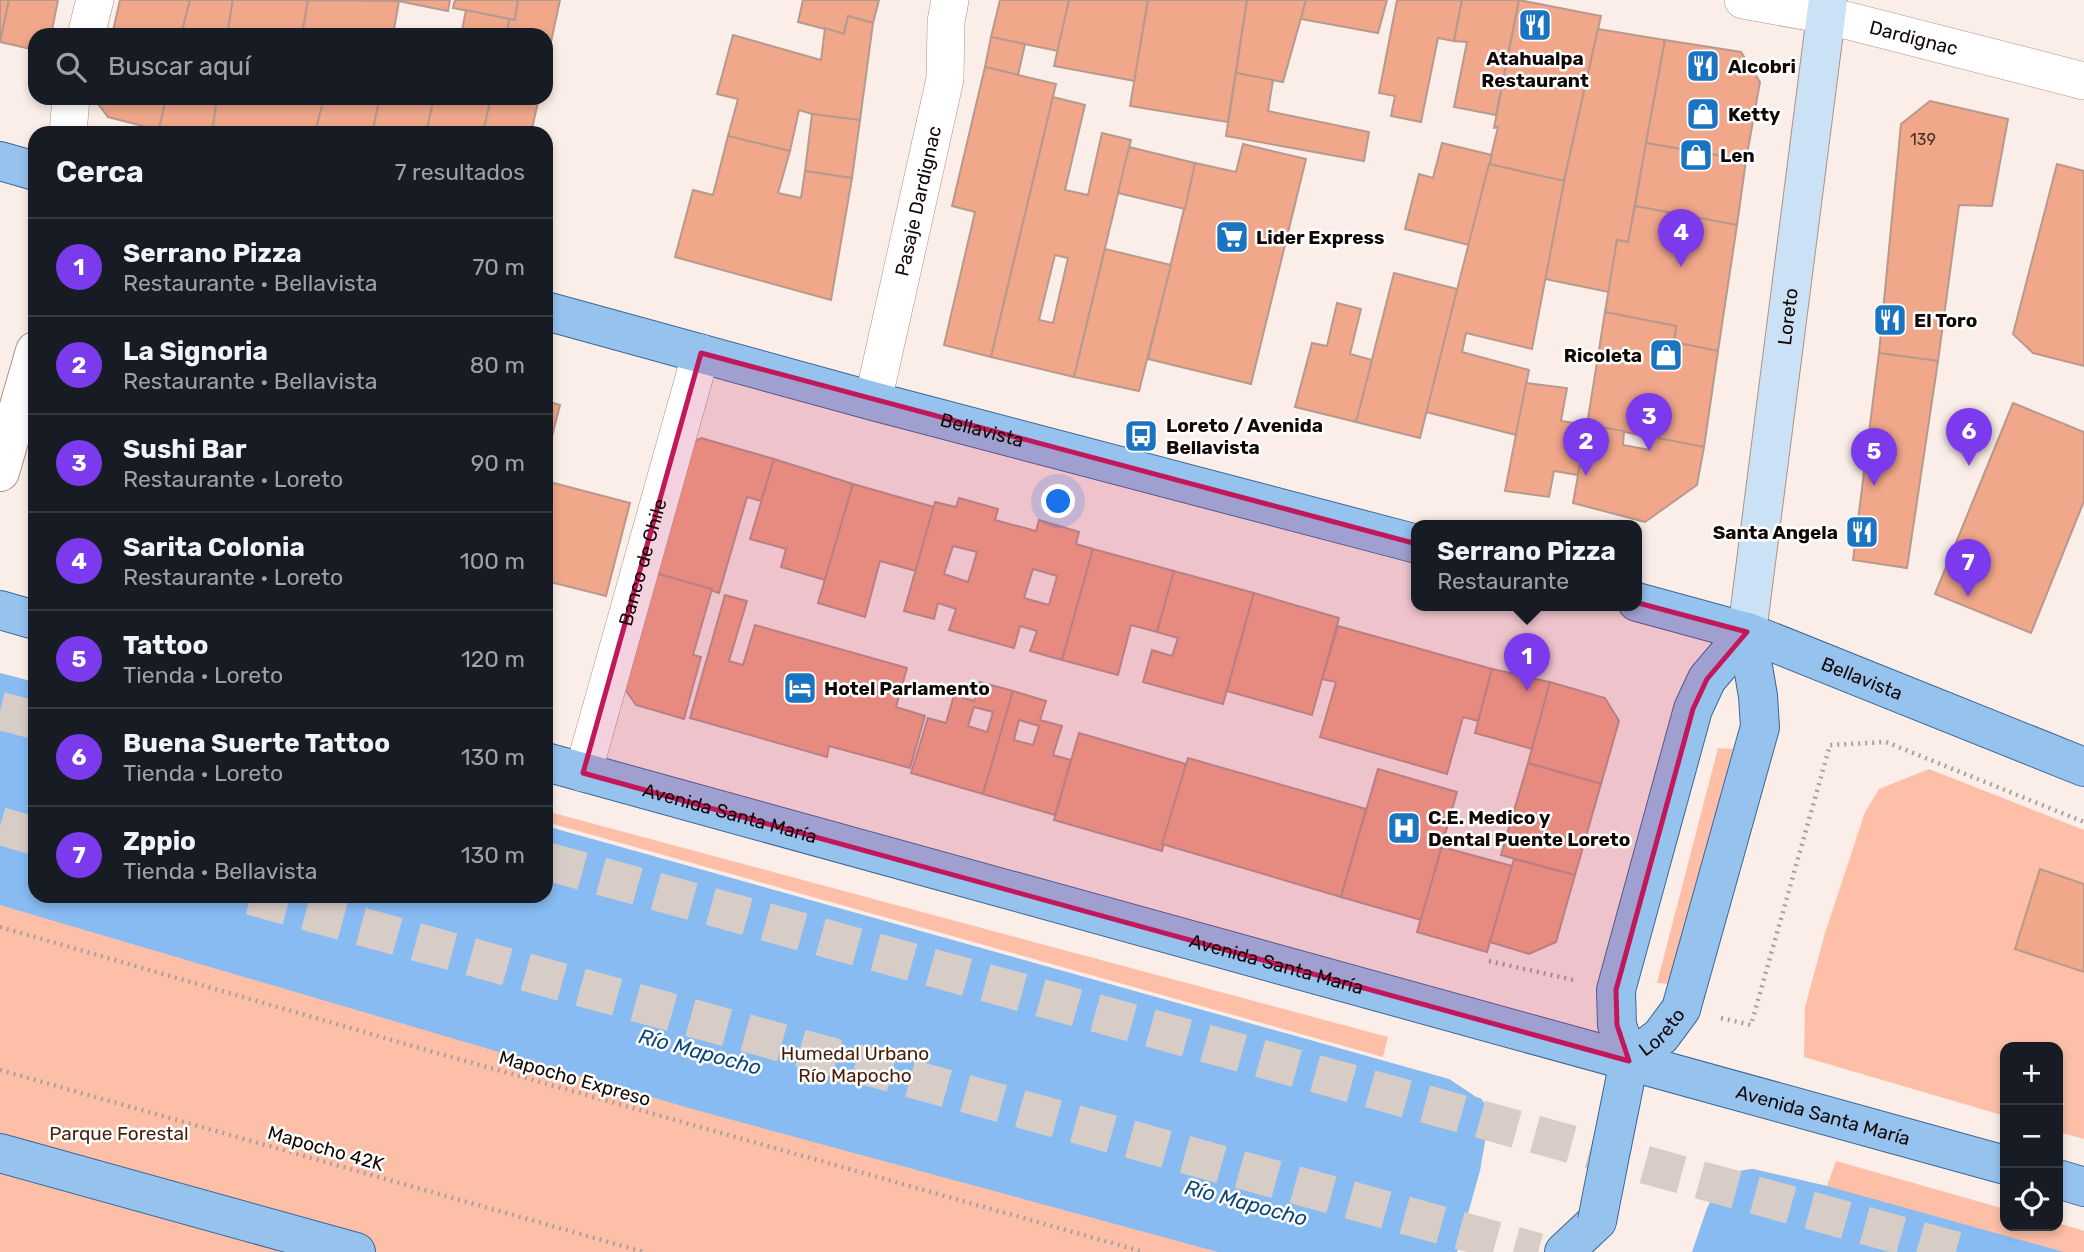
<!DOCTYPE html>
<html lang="es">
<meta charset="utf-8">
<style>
:root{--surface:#171b24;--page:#20242c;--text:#f1f3f6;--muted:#9ea1a6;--line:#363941;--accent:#7c3aed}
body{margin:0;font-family:Rubik,sans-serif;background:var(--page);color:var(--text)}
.controls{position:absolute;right:21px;bottom:21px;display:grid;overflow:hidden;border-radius:14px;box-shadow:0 4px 10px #0003}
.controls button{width:63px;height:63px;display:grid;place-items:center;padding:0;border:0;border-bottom:2px solid var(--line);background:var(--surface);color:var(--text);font:35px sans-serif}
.you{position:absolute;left:1059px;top:502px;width:24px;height:24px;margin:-18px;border:5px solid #fff;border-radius:50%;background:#1a73e8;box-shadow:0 0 0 10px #1a73e833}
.badge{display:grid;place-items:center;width:46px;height:46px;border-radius:50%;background:var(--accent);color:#fff;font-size:23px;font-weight:700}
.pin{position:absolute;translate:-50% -58px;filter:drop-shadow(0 2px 4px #0008)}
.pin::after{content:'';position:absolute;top:37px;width:24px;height:21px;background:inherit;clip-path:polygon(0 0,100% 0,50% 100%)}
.popup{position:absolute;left:1411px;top:520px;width:231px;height:91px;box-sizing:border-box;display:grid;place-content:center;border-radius:14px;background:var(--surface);filter:drop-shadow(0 2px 5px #0005);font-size:23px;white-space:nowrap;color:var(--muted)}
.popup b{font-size:26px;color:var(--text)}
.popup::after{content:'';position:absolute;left:50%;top:100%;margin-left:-14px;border:14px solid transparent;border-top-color:var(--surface)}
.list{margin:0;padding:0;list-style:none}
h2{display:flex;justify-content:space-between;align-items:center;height:91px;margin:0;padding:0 28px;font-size:30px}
h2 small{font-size:23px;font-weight:400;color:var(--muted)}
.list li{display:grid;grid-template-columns:46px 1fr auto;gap:21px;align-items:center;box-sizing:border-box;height:98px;padding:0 28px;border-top:2px solid var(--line)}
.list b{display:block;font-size:26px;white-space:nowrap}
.list p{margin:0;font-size:23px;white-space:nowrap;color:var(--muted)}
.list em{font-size:23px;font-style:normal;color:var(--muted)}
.icon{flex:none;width:38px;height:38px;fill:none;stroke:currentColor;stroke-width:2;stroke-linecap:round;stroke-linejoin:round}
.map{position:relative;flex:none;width:2084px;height:1252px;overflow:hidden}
.search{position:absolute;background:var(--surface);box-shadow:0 4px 10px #0003;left:28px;top:28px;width:525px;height:77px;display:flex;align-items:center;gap:18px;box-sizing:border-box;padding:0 24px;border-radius:21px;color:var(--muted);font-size:26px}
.panel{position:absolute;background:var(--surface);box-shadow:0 4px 10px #0003;left:28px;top:126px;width:525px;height:777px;border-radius:21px}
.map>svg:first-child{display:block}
.green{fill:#fdbfa7}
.water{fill:#87bbf2}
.pier{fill:#fbeee9}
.building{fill:#f0a78a;stroke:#b8998e;stroke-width:2;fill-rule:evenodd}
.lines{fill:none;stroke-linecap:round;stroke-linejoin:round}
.motorway-tunnel{stroke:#d8ccc7;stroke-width:38;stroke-dasharray:38 19;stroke-linecap:butt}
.minor-casing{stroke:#af9185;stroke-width:38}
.tertiary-casing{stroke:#af9185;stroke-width:40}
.secondary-casing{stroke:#af9185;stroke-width:40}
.primary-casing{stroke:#3a6795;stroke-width:40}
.path{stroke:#aca09b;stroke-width:4.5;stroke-dasharray:2 5;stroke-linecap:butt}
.minor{stroke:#fff;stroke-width:37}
.tertiary{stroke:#fff;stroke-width:38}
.secondary{stroke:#cae1f6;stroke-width:38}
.primary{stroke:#96c2ee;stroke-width:38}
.primary-bridge-casing{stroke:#3a6795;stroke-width:40;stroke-linecap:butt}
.primary-bridge{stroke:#96c2ee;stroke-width:38}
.marked{fill:#c2185b;fill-opacity:0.2;stroke:#c2185b;stroke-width:5;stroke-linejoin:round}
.labels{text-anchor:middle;stroke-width:5;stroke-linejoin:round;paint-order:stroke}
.number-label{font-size:16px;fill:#4a3026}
.street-label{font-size:19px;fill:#120805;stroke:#fff}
.poi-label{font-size:19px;font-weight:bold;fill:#120805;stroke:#fff;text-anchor:start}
.park-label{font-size:19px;fill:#4a1d09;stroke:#fff}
.water-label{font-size:21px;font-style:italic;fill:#0e4779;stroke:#fff}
</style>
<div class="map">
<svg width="2084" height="1252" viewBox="0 0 2084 1252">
<rect width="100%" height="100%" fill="#fbeee9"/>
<g class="green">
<polygon points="0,673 35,896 546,896 1449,1079 1476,1097 1494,1103 1735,1165 1827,1186 1836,1161 2005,1209 2005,1226 2058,1226 2058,1223 2084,1231 2084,1252 0,1252"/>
<polygon points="1718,748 1733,749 1672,984 1657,983"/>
<polygon points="1929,769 2084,830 2084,1139 2058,1132 2058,1047 2005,1047 2005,1116 1804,1057 1805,1007 1825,933 1865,812 1879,789"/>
<polygon points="546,811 1388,1037 1383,1057 546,822"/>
</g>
<polygon class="water" points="0,673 35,682 35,896 546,896 546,826 1449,1079 1476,1097 1494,1103 1735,1165 1827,1186 2064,1252 1218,1252 696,1110 0,905"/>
<polygon class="pier" points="1478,1094 1756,1166 1756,1168 1739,1171 1718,1187 1707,1208 1692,1252 1457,1252 1480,1171 1485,1142 1485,1104"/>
<g class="building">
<polygon points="0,0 9,0 1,37 0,37"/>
<polygon points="9,0 58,0 51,35 35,35 35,50 0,42"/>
<polygon points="120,0 190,0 181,35 112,35"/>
<polygon points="190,0 233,0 227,35 181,35"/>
<polygon points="233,0 308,0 302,35 227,35"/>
<polygon points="308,0 399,1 393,35 302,35"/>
<polygon points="393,0 450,0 448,11"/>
<polygon points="455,0 518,0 515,20 453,8"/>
<polygon points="518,0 560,0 546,65 546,35 506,35 509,19 515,20"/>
<polygon points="803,0 879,0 873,23 848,16 844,34 798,22"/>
<polygon points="1000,0 1069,0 1058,51 991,37"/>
<polygon points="1069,0 1148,0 1135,81 1054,66"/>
<polygon points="1148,0 1247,0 1228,122 1130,106"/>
<polygon points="1247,0 1306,0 1283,82 1236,73"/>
<polygon points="1306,0 1387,0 1378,33 1301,19"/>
<polygon points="1397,0 1462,0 1454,41 1438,38 1421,122 1391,116 1395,96 1379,93"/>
<polygon points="1462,0 1519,0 1496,115 1454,107 1467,42 1454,41"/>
<polygon points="1519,0 1601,16 1564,181 1489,164 1498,127 1494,128"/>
<polygon points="466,10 509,19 506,35 461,35"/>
<polygon points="848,16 873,23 860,120 812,114 799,110 790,151 728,136 738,99 717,94 733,35 821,60 825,28 844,34"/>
<polygon points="1598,29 1665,40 1628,242 1617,240 1609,292 1545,279 1564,181"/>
<polygon points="991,37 1025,44 1018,75 985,67"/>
<polygon points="1665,40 1741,52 1760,82 1746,160 1646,143"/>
<polygon points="985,67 1056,84 991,357 944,345 975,212 952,206"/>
<polygon points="1236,73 1273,80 1268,111 1369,132 1364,161 1226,136"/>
<path d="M1053,97L1085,105L1065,190L1088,195L1102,133L1131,140L1074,377L991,357ZM1055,255L1068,258L1053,323L1039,320Z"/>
<polygon points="97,98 166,98 159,130 108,117 96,101"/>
<polygon points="166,98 217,98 212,133 172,133 159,130"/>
<polygon points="217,98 324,98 315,133 212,133"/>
<polygon points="324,98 380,98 372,133 315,133"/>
<polygon points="380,98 434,98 426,133 372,133"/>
<polygon points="434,98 491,98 483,133 426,133"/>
<polygon points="491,98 539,98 531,133 483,133"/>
<polygon points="1930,101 2008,119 1992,206 1959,205 1938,361 1879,353 1901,124"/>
<polygon points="812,114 860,120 852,178 805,171"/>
<polygon points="728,136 790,151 778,193 801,198 805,171 852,178 831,300 675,257 693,190 713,195"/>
<polygon points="1442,143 1492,155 1469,245 1405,229 1419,174 1433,178"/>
<polygon points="1646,143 1746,160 1737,225 1635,206"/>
<polygon points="1243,144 1306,159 1251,384 1148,359 1195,163 1236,172"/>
<polygon points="1129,147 1195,163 1185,209 1118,193"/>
<polygon points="1489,164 1564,181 1532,349 1466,333 1462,352 1529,370 1516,435 1426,412"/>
<polygon points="2057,164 2084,171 2084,366 2033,353 2013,334"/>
<polygon points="1635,206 1737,225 1718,351 1674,342 1676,326 1605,312 1617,240 1628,242"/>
<polygon points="1105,249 1171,265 1139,391 1074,377"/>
<polygon points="1394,273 1457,289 1420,438 1356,422"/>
<polygon points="1337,303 1361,309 1350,354 1372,360 1356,422 1295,407 1312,343 1327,346"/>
<polygon points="1605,312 1676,326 1674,342 1718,351 1704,447 1587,425"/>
<polygon points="1879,353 1938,361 1907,568 1853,560"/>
<polygon points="1526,383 1567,388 1561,421 1587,425 1578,475 1554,471 1549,497 1505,491"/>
<polygon points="546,401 560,405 546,460"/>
<polygon points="2013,403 2084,432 2084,501 2031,633 1935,594"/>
<polygon points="1587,425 1624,431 1623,445 1650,450 1653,437 1704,447 1697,485 1645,522 1573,503"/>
<polygon points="701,438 774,459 761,501 747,497 719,593 655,573 692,443"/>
<polygon points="774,459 853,484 825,580 781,567 786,549 750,539"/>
<polygon points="546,481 630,503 606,596 546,581"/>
<polygon points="853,484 934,507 916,571 880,561 865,617 818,603"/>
<path d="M959,498L998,509L995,520L1036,531L1039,520L1079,532L1076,544L1093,549L1062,660L1030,651L1037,631L1020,626L1014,648L949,630L956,609L938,603L934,619L904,611L935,502L956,507ZM953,546L977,552L968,582L944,574ZM1033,569L1057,576L1049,605L1024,598Z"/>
<polygon points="1093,549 1174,571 1157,632 1131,625 1118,675 1062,660"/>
<polygon points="1174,571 1254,593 1223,704 1143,682 1152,650 1172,656 1178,638 1157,632"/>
<polygon points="655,573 712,589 693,655 701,657 684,719 636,705 622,685"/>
<polygon points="1254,593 1339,618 1312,715 1227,691"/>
<polygon points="725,595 747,601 729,661 743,665 755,625 907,668 896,707 925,716 910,768 829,746 827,757 690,718"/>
<polygon points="1338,626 1492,669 1478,721 1463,717 1447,774 1320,737 1336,682 1322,679"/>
<polygon points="1492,669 1550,682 1532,749 1475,733"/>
<path d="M980,682L1013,691L983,794L911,773L928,718L946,723L954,695L974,701ZM974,707L993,712L987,732L968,726Z"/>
<polygon points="1550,682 1605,698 1619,721 1601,784 1528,763"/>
<path d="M1013,691L1046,701L1040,720L1062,726L1053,755L1071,760L1055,815L983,794ZM1019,720L1039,726L1033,745L1014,740Z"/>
<polygon points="1079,733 1186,764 1162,851 1054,820"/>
<polygon points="1188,758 1366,809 1341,897 1162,844"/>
<polygon points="1528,763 1601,784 1575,875 1501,855"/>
<polygon points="1378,769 1457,792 1421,920 1341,897"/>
<polygon points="1442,847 1512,866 1487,952 1417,932"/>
<polygon points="1514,859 1575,875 1556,942 1529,954 1490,942"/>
<polygon points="2040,869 2084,884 2084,972 2015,949"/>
</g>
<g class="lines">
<g class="motorway-tunnel">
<polyline points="0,711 35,720"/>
<polyline points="0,826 35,836"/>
<polyline points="546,861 1961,1252"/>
<polyline points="251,896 1538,1252"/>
</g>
<defs>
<g id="minor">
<path id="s1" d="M1743,0L1826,15L2084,81"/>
<polyline points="86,35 95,0"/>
<polyline points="68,133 71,98"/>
<path id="s2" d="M873,401L945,79L946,22L950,0"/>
<path id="s3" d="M583,773L701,353"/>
</g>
<polyline id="tertiary" points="0,472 35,351"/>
<g id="secondary">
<path id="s4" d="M1747,632L1828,0"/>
</g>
<g id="primary">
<polyline points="0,161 35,171"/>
<path id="s5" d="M546,311L873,401L1417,544"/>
<path id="s6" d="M1637,602L1747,632L2084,767"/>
<polyline points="0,610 35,620"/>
<path id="s7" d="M546,762L2005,1165"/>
<path id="s8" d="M1629,1061L1661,1036L1681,1009L1760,727L1758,696L1747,632"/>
<polyline points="1629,1061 1617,1025 1616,990 1693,709 1707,679 1747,632"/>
<polyline points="1612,1145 1629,1061"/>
<polyline points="0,1153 356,1252"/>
<polyline points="2058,1179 2084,1187"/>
<polyline points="1564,1252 1597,1221"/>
</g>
</defs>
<use href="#minor" class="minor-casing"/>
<use href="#tertiary" class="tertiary-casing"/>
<use href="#secondary" class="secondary-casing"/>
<use href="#primary" class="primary-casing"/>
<g class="path">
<polyline points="0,927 437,1053 1144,1252"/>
<polyline points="1489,961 1574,980"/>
<polyline points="1721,1018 1751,1025 1830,745 1886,742 2084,822"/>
<polyline points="0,1070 644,1252"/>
</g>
<use href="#minor" class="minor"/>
<use href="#tertiary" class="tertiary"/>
<use href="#secondary" class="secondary"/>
<use href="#primary" class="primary"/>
<defs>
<polyline id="primary-bridge" points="1597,1221 1612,1145"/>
</defs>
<use href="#primary-bridge" class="primary-bridge-casing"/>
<use href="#primary-bridge" class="primary-bridge"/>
</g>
<path class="marked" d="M701,353L1747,632L1707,679L1693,709L1616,990L1617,1025L1629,1061L583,773Z"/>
<defs>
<symbol id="restaurant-square" viewBox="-11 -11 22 22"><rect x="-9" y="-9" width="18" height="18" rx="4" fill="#1a74c1" stroke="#fff"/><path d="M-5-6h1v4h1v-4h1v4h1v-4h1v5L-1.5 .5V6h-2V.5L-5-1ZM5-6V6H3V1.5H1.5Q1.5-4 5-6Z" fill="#fff"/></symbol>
<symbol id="shop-square" viewBox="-11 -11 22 22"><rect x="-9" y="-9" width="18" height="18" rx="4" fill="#1a74c1" stroke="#fff"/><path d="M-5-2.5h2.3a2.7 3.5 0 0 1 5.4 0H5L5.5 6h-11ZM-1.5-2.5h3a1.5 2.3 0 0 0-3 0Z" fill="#fff"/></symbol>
<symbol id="supermarket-square" viewBox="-11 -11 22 22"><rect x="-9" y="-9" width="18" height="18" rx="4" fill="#1a74c1" stroke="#fff"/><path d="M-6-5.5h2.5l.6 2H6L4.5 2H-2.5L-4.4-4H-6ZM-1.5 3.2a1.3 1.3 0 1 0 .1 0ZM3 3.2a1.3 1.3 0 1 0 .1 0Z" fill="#fff"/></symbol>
<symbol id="bus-square" viewBox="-11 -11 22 22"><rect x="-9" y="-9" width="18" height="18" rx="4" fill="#1a74c1" stroke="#fff"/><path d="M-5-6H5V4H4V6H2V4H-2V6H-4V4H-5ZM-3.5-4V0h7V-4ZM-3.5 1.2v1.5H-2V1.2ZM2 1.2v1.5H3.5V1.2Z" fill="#fff"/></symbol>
<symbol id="hotel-square" viewBox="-11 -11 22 22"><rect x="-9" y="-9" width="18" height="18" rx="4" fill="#1a74c1" stroke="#fff"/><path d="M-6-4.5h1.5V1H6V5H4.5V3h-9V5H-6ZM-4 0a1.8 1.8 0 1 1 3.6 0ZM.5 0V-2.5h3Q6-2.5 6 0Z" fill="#fff"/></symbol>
<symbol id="hospital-square" viewBox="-11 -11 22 22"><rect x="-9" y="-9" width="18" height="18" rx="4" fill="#1a74c1" stroke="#fff"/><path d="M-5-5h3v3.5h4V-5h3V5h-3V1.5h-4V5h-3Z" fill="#fff"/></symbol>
</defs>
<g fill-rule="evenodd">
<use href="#restaurant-square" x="1516" y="6" width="38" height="38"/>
<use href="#restaurant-square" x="1684" y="47" width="38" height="38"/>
<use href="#shop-square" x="1684" y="95" width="38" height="38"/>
<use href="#shop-square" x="1677" y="136" width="38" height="38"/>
<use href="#supermarket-square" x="1213" y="218" width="38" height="38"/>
<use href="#restaurant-square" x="1871" y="301" width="38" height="38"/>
<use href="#shop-square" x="1647" y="336" width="38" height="38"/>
<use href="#bus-square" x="1122" y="417" width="38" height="38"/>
<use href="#restaurant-square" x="1843" y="513" width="38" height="38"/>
<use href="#hotel-square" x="781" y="669" width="38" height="38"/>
<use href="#hospital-square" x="1385" y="809" width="38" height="38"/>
</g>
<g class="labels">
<g class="number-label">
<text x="1923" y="145">139</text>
</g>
<g class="street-label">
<text dy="7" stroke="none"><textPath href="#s1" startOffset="175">Dardignac</textPath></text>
<text dy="7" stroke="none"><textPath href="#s2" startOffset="205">Pasaje Dardignac</textPath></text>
<text dy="7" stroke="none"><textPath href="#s4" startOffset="318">Loreto</textPath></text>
<text dy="7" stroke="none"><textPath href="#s5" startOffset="452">Bellavista</textPath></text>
<text dy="7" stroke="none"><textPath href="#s3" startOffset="219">Banco de Chile</textPath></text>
<text dy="7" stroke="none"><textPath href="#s6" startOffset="238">Bellavista</textPath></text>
<text dy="7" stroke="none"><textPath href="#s7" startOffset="191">Avenida Santa María</textPath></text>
<text dy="7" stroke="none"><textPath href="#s7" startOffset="758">Avenida Santa María</textPath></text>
<text dy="7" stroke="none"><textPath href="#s8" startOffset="44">Loreto</textPath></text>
<text transform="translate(575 1078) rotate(16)" y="7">Mapocho Expreso</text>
<text dy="7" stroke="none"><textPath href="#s7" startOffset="1325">Avenida Santa María</textPath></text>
<text transform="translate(326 1148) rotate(16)" y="7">Mapocho 42K</text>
</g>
<g class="poi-label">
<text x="1535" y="65" text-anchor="middle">Atahualpa<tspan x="1535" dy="22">Restaurant</tspan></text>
<text x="1728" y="73">Alcobri</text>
<text x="1728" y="121">Ketty</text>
<text x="1720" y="162">Len</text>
<text x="1256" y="244">Lider Express</text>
<text x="1914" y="327">El Toro</text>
<text x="1642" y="362" text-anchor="end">Ricoleta</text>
<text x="1166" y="432">Loreto / Avenida<tspan x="1166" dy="22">Bellavista</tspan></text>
<text x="1838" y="539" text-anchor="end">Santa Angela</text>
<text x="824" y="695">Hotel Parlamento</text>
<text x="1428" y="824">C.E. Medico y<tspan x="1428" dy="22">Dental Puente Loreto</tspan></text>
</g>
<g class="park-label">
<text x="855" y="1060">Humedal Urbano<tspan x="855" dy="22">Río Mapocho</tspan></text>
<text x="119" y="1140">Parque Forestal</text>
</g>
<g class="water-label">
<text transform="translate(700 1052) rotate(15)" y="7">Río Mapocho</text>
<text transform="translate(1246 1203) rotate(15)" y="7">Río Mapocho</text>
</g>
</g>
</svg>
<div class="controls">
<button>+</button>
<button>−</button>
<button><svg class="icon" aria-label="locate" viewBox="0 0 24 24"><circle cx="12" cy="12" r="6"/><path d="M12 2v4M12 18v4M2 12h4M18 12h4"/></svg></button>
</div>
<div class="you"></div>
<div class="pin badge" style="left:1527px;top:691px">1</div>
<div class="popup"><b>Serrano Pizza</b>Restaurante</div>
<div class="pin badge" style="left:1586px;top:476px">2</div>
<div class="pin badge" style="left:1649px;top:451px">3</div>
<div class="pin badge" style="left:1681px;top:267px">4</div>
<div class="pin badge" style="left:1874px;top:486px">5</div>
<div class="pin badge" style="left:1969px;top:466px">6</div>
<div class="pin badge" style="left:1968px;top:597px">7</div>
<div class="search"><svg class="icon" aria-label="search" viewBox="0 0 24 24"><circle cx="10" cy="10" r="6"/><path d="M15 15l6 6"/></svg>Buscar aquí</div>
<section class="panel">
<h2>Cerca<small>7 resultados</small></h2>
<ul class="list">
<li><span class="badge">1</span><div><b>Serrano Pizza</b><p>Restaurante · Bellavista</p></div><em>70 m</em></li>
<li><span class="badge">2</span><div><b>La Signoria</b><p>Restaurante · Bellavista</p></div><em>80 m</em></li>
<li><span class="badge">3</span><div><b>Sushi Bar</b><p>Restaurante · Loreto</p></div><em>90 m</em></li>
<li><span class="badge">4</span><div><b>Sarita Colonia</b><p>Restaurante · Loreto</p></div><em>100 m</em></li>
<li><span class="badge">5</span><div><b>Tattoo</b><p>Tienda · Loreto</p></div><em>120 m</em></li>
<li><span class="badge">6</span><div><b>Buena Suerte Tattoo</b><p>Tienda · Loreto</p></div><em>130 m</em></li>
<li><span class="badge">7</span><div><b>Zppio</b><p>Tienda · Bellavista</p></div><em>130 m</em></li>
</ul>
</section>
</div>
